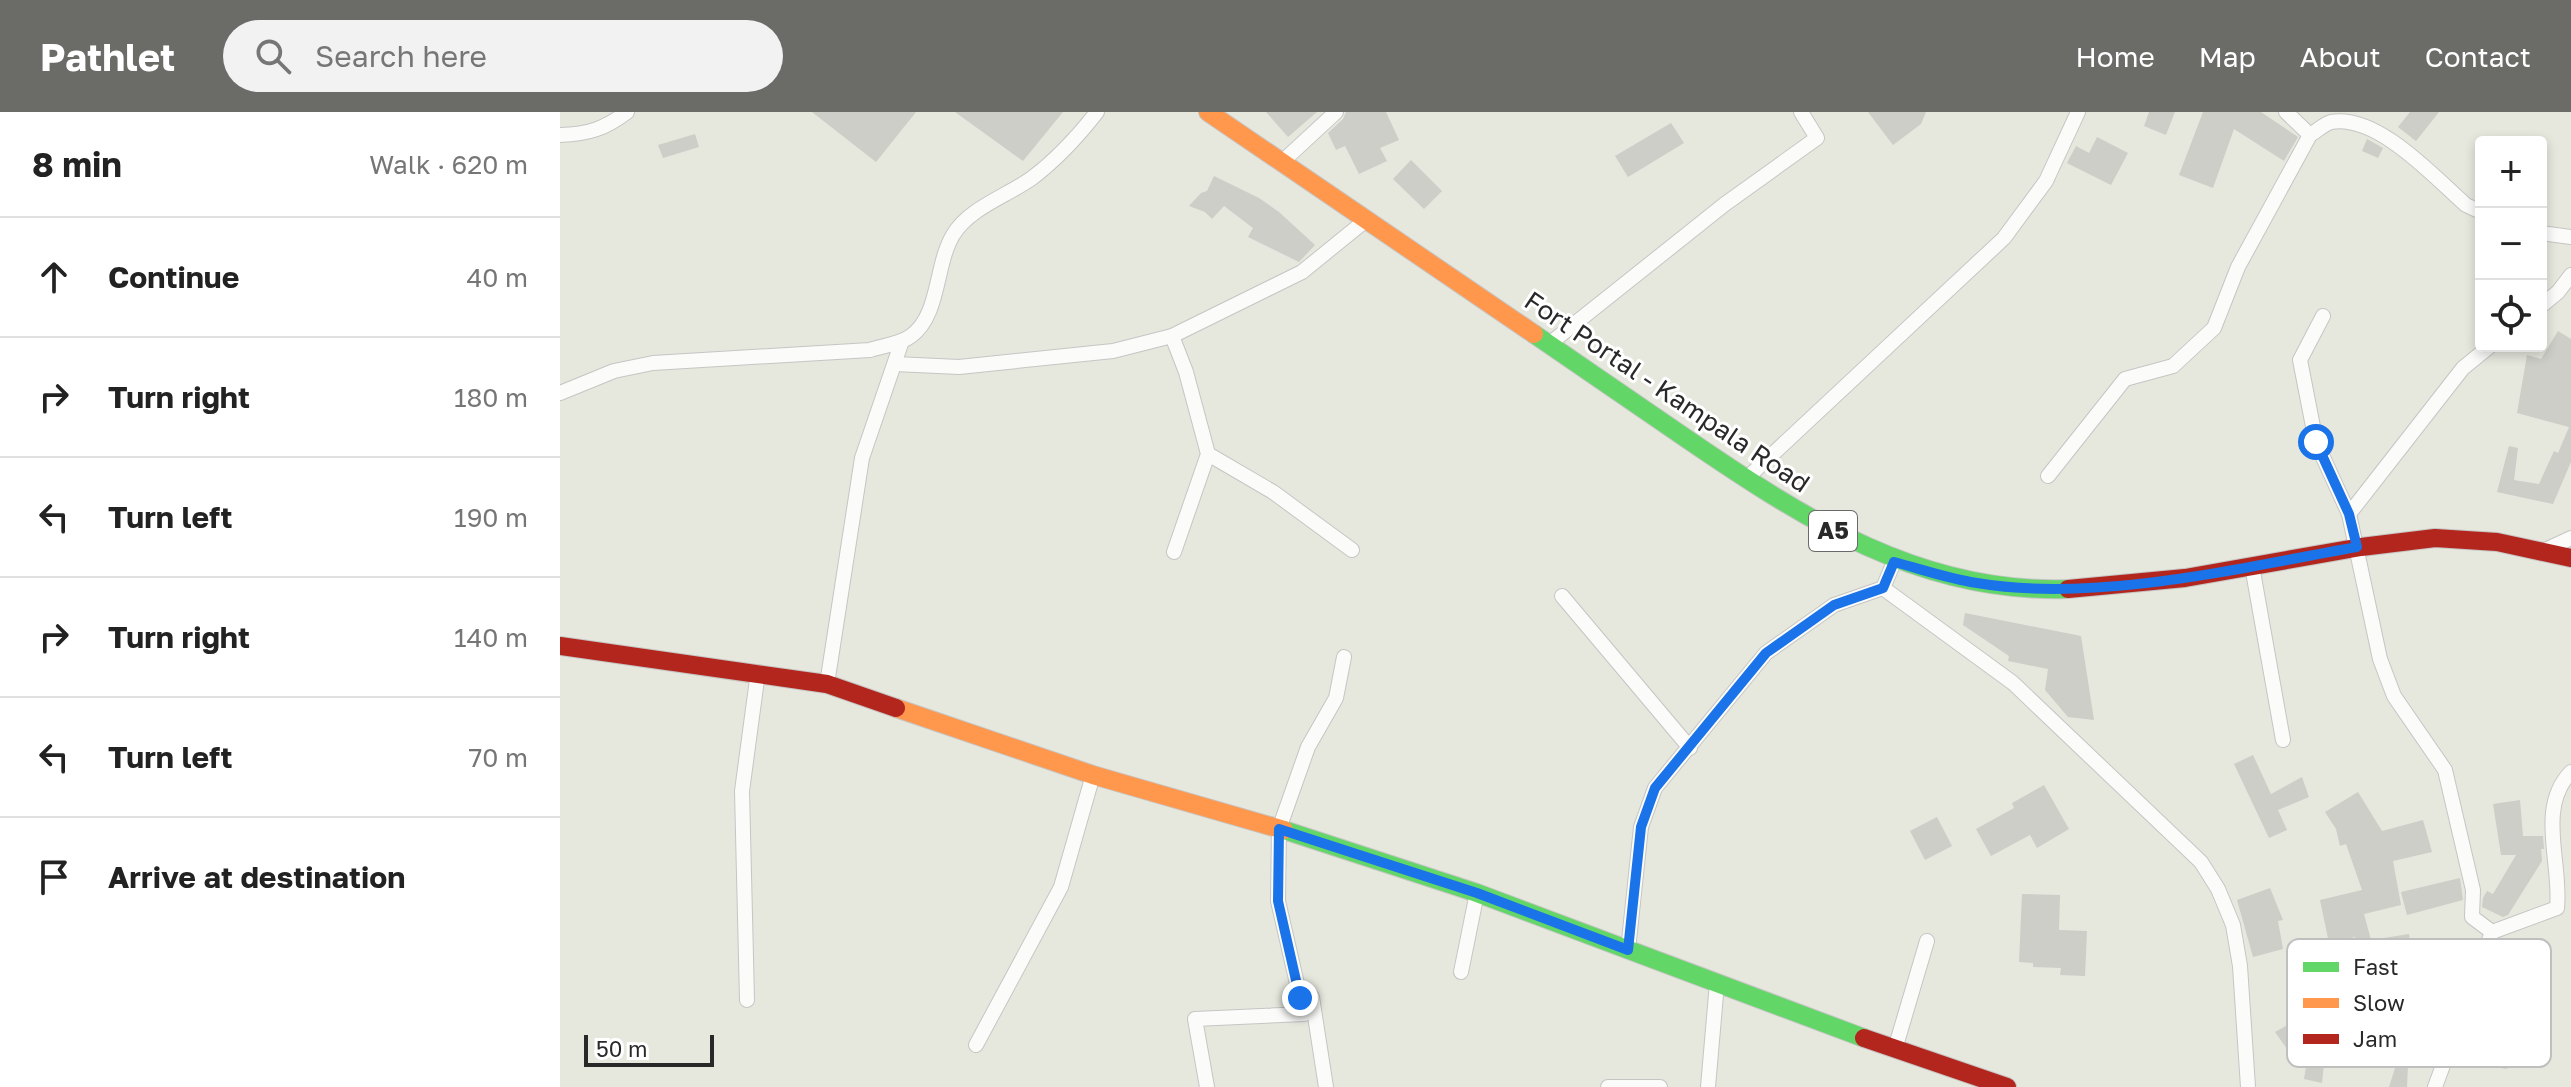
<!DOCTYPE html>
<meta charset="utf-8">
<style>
:root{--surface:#fff;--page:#f2f2f2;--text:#222;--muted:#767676;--line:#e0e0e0;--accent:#6b6c68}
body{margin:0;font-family:"Golos Text",sans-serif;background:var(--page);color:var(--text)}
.controls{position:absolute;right:24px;top:24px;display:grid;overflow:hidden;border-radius:8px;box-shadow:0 4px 12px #0003}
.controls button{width:72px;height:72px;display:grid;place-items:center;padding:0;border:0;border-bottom:2px solid var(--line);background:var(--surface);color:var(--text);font:40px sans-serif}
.scale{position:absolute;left:24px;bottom:20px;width:130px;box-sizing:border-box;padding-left:8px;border:4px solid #292929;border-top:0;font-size:22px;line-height:28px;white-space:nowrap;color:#292929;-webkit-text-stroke:6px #fff;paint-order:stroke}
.stop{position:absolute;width:24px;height:24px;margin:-18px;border:6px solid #1a73e8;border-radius:50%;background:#fff}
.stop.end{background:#1a73e8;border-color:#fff;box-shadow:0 2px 8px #0008}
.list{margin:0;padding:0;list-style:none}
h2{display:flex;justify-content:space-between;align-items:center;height:104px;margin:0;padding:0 32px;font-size:34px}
h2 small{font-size:26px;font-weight:400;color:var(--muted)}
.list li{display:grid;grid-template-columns:52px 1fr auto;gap:24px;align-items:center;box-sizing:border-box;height:120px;padding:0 32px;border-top:2px solid var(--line)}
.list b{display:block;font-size:30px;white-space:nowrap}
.list em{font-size:26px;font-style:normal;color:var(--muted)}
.icon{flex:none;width:44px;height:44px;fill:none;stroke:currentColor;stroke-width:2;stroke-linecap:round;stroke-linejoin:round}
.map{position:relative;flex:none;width:2011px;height:975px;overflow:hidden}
header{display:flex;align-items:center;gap:48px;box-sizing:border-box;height:112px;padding:0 40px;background:var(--accent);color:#fff}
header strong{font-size:38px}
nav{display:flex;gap:44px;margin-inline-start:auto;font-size:28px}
.search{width:560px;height:72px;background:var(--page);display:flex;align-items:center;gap:20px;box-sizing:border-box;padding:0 28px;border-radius:44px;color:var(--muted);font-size:30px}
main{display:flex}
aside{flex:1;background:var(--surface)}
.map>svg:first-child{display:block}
.building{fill:#cccec7}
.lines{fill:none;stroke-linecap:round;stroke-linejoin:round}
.street-casing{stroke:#c6c5c4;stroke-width:16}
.fast-casing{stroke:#c6c5c4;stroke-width:20}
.slow-casing{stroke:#c6c5c4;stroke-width:20}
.jam-casing{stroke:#c6c5c4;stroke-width:20}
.street{stroke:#fbfcfa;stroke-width:14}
.fast{stroke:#63d668;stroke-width:18}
.slow{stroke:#ff974d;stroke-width:18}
.jam{stroke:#b3261e;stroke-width:18}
.route{stroke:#1a73e8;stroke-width:10}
.labels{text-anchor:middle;stroke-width:6;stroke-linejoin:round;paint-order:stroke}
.shield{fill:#fff;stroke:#696969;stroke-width:2}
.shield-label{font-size:24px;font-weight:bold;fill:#292929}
.street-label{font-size:26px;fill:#292929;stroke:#fff}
.key{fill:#fff;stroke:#bfbfbf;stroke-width:2}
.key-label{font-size:22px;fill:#292929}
</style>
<header>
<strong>Pathlet</strong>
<div class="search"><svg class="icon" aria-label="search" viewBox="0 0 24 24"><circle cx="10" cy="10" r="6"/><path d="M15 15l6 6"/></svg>Search here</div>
<nav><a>Home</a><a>Map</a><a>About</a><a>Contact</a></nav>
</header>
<main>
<aside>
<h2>8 min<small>Walk · 620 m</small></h2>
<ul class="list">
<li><svg class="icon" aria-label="ahead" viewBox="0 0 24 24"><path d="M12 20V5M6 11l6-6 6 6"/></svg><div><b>Continue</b></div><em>40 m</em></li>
<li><svg class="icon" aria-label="right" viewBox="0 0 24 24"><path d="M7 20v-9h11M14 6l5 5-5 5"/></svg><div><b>Turn right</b></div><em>180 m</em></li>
<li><svg class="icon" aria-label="left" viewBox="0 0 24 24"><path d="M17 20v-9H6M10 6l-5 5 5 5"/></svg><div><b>Turn left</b></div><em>190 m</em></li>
<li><svg class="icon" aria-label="right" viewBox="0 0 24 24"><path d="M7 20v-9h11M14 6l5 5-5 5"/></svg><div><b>Turn right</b></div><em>140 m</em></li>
<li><svg class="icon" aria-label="left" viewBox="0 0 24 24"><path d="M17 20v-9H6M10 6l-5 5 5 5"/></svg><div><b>Turn left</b></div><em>70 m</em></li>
<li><svg class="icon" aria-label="arrive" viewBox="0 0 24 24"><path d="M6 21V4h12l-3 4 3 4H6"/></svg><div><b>Arrive at destination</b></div></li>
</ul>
</aside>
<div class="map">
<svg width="2011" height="975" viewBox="0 0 2011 975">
<rect width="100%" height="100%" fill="#e6e8de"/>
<g class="building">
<polygon points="252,0 356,0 316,50"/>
<polygon points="395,0 503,0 463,49"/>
<polygon points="706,0 757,0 728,25"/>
<polygon points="786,0 826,0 839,28 820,36 827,49 799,62 785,34 776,38 768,21 783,7"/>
<polygon points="1308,0 1366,0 1361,12 1333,33"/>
<polygon points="1589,0 1615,0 1606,23 1584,14"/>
<polygon points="1643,0 1701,0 1738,25 1724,49 1674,17 1653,76 1619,63"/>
<polygon points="1850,0 1879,0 1856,29 1838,15"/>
<polygon points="1111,11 1124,31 1068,65 1055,44"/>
<polygon points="135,22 139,35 103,46 98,33"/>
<polygon points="1537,25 1568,41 1551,73 1507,51 1516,34 1529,41"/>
<polygon points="1807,27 1823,36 1818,46 1802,39"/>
<polygon points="851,48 882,79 864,97 833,67"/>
<polygon points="654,64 699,86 719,100 755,133 739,150 688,125 693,116 664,94 652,107 645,100 629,94 641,81 647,79"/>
<polygon points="1998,219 2011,227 2011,350 1993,392 1937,380 1949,334 1958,336 1954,368 1979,372 1994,339 1998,341 2009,315 1957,301 1967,243 1981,247"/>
<polygon points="1405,501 1521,524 1534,608 1508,605 1485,578 1488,557 1448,549 1449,544 1403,513"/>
<polygon points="1693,643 1711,682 1742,665 1749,685 1718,698 1727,718 1709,726 1674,652"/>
<polygon points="1484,673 1509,717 1477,736 1470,723 1431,744 1416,717 1454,696 1452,691"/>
<polygon points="1798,680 1822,719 1863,708 1872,740 1833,749 1841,793 1804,802 1811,828 1849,822 1851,835 1880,834 1881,856 1905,864 1877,941 1849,930 1847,975 1829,975 1835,956 1812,952 1815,932 1842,936 1846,912 1856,912 1866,861 1836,863 1835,849 1817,854 1819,862 1809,865 1795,825 1769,831 1760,788 1802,778 1786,732 1780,734 1776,717 1765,700"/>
<polygon points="1960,688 1963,724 1983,724 1984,737 1981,737 1982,749 1948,803 1943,805 1922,795 1923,786 1927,779 1933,782 1956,743 1941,743 1933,692"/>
<polygon points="1377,705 1392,734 1365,748 1350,719"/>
<polygon points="1900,766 1903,788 1847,803 1841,780"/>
<polygon points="1710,776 1723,808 1718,809 1723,837 1693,845 1677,788"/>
<polygon points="1462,782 1500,783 1499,818 1527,819 1525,864 1500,863 1501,856 1473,855 1473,851 1459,850"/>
<polygon points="1733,910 1748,933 1732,944 1715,920"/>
<polygon points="1932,938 1950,945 1947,957 1926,954"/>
<polygon points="1748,941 1765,942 1762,971 1744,967"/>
</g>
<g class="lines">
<defs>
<g id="street">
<polyline points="1726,0 1750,23"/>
<path d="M0,23C29,22 44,17 67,0"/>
<polyline points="722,50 776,0"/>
<polyline points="1981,121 2011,125"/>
<polyline points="1981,194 1998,180 2011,163"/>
<polyline points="1763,204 1740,248 1756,330 1789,402 1820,547 1834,584 1885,658 1913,778 1912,805 1932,820"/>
<polyline points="612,224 626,260 648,342 614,440"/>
<polyline points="988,233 1165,92 1257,26 1241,0"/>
<polyline points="335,252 399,255 553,239 612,224 742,160 806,108"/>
<path d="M0,281L54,259L93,251L310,238C322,234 340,232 351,224C380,203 375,153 393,123C409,96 447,84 472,66C496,48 519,23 537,0"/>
<polyline points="648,342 713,380 792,438"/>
<path d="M1488,364L1565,267L1613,254L1654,216L1678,155L1750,23C1757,19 1764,12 1771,10C1818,2 1874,65 1906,93L1921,100"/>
<polyline points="1186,367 1444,126 1486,69 1518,0"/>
<polyline points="1789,402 1903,256 1930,234"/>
<polyline points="1985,438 2011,426"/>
<polyline points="1692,454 1723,628"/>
<polyline points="1323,476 1453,571 1641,750 1658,777 1673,813 1680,854 1688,975"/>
<polyline points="1002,484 1130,636"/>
<polyline points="267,572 302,346 342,229"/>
<polyline points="1068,838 1081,715 1095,676 1206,541 1274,493 1323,476 1334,450"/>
<polyline points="901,860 917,781"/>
<polyline points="740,886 752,885 766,975"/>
<polyline points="187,888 182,679 198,560"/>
<polyline points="416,933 501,775 533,663"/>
<polyline points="1335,937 1367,829"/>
<polyline points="647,975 635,907 744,902 718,789 719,717 748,635 776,586 784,545"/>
<polyline points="1048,975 1100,975"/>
<polyline points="1148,975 1157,871"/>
<path d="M1875,975L1932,820L1997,796C2002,752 1976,696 2011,660"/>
</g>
<g id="fast">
<path d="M974,222C1026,258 1078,293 1130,329C1246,408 1361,482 1508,477"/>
<polyline points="724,718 917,781 1304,926"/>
</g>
<g id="slow">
<polyline points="648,0 974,222"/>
<polyline points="336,596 533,663 724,718"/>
</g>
<g id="jam">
<polyline points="1508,477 1625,466 1801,435 1875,426 1937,430 2011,446"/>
<polyline points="0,534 267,572 336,596"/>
<polyline points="1304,926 1447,975"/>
</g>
</defs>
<use href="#street" class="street-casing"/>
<use href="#fast" class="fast-casing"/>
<use href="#slow" class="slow-casing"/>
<use href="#jam" class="jam-casing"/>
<use href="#street" class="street"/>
<use href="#fast" class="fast"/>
<use href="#slow" class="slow"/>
<use href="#jam" class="jam"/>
</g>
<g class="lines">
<path class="route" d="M740,886L718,789L719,717L917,781L1068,838L1081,715L1095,676L1206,541L1274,493L1323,476L1334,450C1361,457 1389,467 1417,471C1536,491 1679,456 1797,435L1789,402L1756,330"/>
</g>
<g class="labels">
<rect class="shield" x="1249" y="399" width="48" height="40" rx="6"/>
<g class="shield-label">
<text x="1273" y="427">A5</text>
</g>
<g class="street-label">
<text transform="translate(1107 280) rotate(34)" y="9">Fort Portal - Kampala Road</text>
</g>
</g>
<rect x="1727" y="827" width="264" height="128" rx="12" class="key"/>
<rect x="1743" y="850" width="36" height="10" fill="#63d668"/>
<rect x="1743" y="886" width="36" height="10" fill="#ff974d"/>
<rect x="1743" y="922" width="36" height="10" fill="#b3261e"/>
<g class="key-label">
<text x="1793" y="863">Fast</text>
<text x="1793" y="899">Slow</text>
<text x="1793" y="935">Jam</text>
</g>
</svg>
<div class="controls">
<button>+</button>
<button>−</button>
<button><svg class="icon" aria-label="locate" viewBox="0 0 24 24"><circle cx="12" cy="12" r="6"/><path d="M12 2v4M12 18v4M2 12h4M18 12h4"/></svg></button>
</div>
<div class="scale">50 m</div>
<div class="stop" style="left:1756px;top:330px"></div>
<div class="stop end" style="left:740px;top:886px"></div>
</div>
</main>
